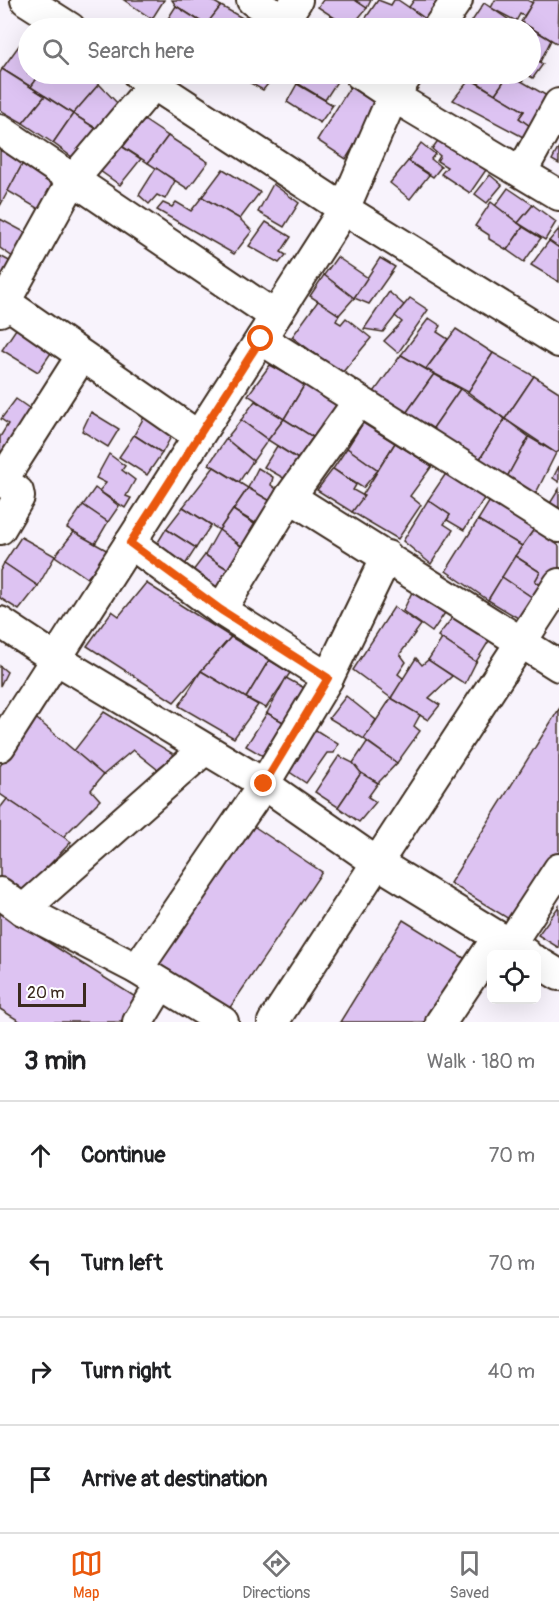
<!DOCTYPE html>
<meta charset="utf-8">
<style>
:root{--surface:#fff;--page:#f2f2f2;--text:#202124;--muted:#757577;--line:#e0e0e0;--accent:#ea580c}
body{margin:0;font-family:Pangolin,sans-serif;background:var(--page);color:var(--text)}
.controls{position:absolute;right:18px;bottom:18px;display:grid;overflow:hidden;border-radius:9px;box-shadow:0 6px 24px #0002}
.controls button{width:54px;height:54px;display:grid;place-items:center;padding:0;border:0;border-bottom:2px solid var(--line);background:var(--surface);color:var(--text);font:30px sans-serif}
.scale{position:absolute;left:18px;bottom:15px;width:68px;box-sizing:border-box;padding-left:6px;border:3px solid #3b2a1e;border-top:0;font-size:16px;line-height:21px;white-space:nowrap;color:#3b2a1e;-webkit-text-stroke:4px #fff;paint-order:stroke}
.stop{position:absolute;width:18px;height:18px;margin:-14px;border:4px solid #ea580c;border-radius:50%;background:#fff}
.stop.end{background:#ea580c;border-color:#fff;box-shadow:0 2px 6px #0008}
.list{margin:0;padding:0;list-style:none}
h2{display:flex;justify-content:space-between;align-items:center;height:78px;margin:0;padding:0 24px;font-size:26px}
h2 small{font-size:20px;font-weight:400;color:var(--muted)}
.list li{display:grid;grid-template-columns:39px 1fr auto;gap:18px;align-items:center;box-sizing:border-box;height:108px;padding:0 24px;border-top:2px solid var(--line)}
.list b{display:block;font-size:22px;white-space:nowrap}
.list em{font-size:20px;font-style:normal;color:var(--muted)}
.icon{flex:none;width:33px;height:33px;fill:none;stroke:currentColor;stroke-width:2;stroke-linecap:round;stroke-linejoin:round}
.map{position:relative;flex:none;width:559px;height:1022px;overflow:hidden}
.search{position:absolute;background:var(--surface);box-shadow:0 6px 24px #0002;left:18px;right:18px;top:18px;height:66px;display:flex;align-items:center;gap:15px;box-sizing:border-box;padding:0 21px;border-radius:33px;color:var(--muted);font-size:22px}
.sheet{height:510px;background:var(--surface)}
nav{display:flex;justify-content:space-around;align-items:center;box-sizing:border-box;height:84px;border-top:2px solid var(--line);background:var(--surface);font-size:16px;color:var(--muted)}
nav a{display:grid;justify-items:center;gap:3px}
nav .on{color:var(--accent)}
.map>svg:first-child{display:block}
.building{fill:#ddc3f2;stroke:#3b2a1e;stroke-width:1.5}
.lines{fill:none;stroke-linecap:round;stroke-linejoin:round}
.minor-casing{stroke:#3b2a1e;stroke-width:34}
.minor{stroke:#fff;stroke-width:30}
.route{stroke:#ea580c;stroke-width:8}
</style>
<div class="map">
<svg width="559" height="1022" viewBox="0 0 559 1022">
<rect width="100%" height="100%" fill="#f8f3fc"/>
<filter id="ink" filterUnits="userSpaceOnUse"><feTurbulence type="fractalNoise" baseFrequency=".0167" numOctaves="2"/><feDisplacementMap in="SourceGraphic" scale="12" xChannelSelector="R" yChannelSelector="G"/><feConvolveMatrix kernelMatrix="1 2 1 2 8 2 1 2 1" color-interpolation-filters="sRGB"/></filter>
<g filter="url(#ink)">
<g class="building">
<polygon points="124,0 164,0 152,19"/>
<polygon points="172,0 211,0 221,6 206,25 176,6"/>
<polygon points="323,0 355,0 367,8 350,28 318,7"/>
<polygon points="355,0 371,0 367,8"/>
<polygon points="378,0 391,5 394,0 398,0 429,21 423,28 359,28"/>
<polygon points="414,0 445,0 437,27 409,7"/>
<polygon points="495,0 527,0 533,3 524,16 520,14 516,21 491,8"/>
<polygon points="534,0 559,0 558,44 521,22"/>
<polygon points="484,3 515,24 512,28 483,28 472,21"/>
<polygon points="176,6 206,25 211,28 162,28"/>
<polygon points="221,6 260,28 222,28 209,21"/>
<polygon points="526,25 551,40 540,62 530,57 530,28 524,28"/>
<polygon points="23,40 28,43 28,74 40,74 31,87 2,69"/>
<polygon points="530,57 543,64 533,78 526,74 522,81 509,74 530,74"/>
<polygon points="2,69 45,96 23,123 0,110 0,73"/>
<polygon points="40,74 82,74 99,84 73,114 31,87"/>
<polygon points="234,74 276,74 263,90"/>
<polygon points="296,74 329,74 338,80 325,100 292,80"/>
<polygon points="464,74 509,74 495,94"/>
<polygon points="509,74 549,97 534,129 519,118 524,111 495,94"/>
<polygon points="470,79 524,111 519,118 534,129 525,138 453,100"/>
<polygon points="99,84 121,107 103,133 73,114"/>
<polygon points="297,84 333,105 320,123 287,102"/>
<polygon points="350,87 379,105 346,159 317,140"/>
<polygon points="45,96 73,114 53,143 23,123"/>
<polygon points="73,114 103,133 80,163 53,143"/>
<polygon points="144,120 168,136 148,163 123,147"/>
<polygon points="168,136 208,162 188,189 148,163"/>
<polygon points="439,139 486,170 470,193 441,174 447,167 437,161 440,156 432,149"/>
<polygon points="112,140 141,159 120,185 93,166"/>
<polygon points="421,143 435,154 431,159 441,167 433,177 408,161"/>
<polygon points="559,147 559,164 552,160"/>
<polygon points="0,150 23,163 0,206"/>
<polygon points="408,161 429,175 410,199 390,183"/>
<polygon points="23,163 59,185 42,211 8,191"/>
<polygon points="156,168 175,181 165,199 157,195 149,204 139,195"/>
<polygon points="223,169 260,192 240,219 202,197"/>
<polygon points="490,175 502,185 487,203 475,194"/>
<polygon points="273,184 299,203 284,227 258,212"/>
<polygon points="508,188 533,205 518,223 495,206"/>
<polygon points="202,197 240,219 252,231 234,254 157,210 163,203 172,207 176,202 191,211"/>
<polygon points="491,202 523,227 507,250 489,239 489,235 475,226"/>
<polygon points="533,205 556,222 545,240 518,223"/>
<polygon points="0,219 32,236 22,243 13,257 0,248"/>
<polygon points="266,222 291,237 281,252 286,255 279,263 249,246"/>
<polygon points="523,227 541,238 524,262 507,250"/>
<polygon points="559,229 559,248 549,241"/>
<polygon points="549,241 559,248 559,282 531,265"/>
<polygon points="0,256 15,264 0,283"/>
<polygon points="337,257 368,278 354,298 324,275"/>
<polygon points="380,258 395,267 369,304 354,298"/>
<polygon points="324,275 354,298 339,315 310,296"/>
<polygon points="389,292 404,305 383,332 364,329"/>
<polygon points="410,298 428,310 398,353 384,341 402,322 395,316"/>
<polygon points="318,301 339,315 336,321 341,324 346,318 371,338 342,373 292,337"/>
<polygon points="429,318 441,326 437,332 448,339 426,369 401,355"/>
<polygon points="18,326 53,350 38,372 2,350"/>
<polygon points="456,329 493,353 468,392 426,369"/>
<polygon points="493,353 534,376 505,419 468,392"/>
<polygon points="401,355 434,374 404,416 374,392"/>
<polygon points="270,365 305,384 284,419 248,395"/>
<polygon points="434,374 460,389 431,431 404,416"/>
<polygon points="534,376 559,392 559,451 556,453 505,419"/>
<polygon points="305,384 340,406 317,440 284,419"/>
<polygon points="460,389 505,419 478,462 431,431"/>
<polygon points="16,399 36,413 8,458 0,452 0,437 8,424 1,419"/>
<polygon points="255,401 284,419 268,440 241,420"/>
<polygon points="148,410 176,428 162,453 134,435"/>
<polygon points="91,412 119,429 108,447 82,431"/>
<polygon points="284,419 313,437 298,459 268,440"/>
<polygon points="505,419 529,437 506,479 478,462"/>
<polygon points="241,420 268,440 253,461 226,439"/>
<polygon points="363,423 395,443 378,470 347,448"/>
<polygon points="134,435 162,453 147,475 119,457"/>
<polygon points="529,437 556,453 535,495 506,479"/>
<polygon points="226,439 253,461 239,482 209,464"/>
<polygon points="395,443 432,466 410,496 421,505 398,539 352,512"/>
<polygon points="277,446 298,459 287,480 264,467"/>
<polygon points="347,448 378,470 363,488 333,469"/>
<polygon points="109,454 125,466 122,470 135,480 126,496 131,498 125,508 99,491 106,483 96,478"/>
<polygon points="559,466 559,482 553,478"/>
<polygon points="214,467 248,488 219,530 183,507"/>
<polygon points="258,468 273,477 271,485 279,491 272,502 248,488"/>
<polygon points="333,469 356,485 353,490 364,496 352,512 317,490"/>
<polygon points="447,472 485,497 464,530 447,520 450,515 428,500"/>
<polygon points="95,488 119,506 108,522 83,505"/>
<polygon points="248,488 272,502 260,526 233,510"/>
<polygon points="559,489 559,511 549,505"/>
<polygon points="491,499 535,528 522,546 478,520"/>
<polygon points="428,500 450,515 444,524 453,530 431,564 403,541"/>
<polygon points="83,505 108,522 95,544 67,528"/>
<polygon points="183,507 211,525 196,548 166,529"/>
<polygon points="233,510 256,525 242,546 219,530"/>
<polygon points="478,520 522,546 488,600 446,571"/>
<polygon points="535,528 559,546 559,571 547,590 535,581 540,572 515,556"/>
<polygon points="166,529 196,548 181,571 152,552"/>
<polygon points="219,530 250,553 237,575 205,555"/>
<polygon points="74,532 110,552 87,578 55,556"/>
<polygon points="21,537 55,556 38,586 4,563"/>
<polygon points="205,555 237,575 221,596 189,576"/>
<polygon points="515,556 540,572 535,581 547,590 533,598 502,577"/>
<polygon points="4,563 38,586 19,610 0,598 0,571"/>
<polygon points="502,577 533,598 518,618 488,600"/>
<polygon points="146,583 231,637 174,702 87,646 112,611 119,616"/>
<polygon points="414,588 449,607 432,632 403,611"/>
<polygon points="394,607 421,625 400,654 406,662 398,674 404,679 391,698 353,670"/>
<polygon points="456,613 492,636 476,662 438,636"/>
<polygon points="231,637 269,660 246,698 201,671"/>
<polygon points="442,639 476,662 465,684 428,660"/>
<polygon points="416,658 422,665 428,660 452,676 429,698 440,705 428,720 391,698"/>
<polygon points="269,660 290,673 266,708 246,698"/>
<polygon points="0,666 7,672 0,686"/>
<polygon points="201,671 258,705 234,738 179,706"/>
<polygon points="286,678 310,691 292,727 267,713"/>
<polygon points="346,696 376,720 364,739 329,718"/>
<polygon points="391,698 420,715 414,726 420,731 397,763 364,739"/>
<polygon points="559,709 559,868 522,927 450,883"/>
<polygon points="104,712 175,755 157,769 133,750 103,775 73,752"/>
<polygon points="267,713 292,727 270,760 246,746"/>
<polygon points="31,714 103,775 91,790 100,800 63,837 0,794 0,766"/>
<polygon points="308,725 338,744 334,753 327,753 306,783 282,767"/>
<polygon points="367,742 397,763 378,783 361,773 353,763"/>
<polygon points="339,756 353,763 361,773 338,807 315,792"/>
<polygon points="361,773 378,783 368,797 376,802 359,822 338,807"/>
<polygon points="7,799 71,842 19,897 0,884 0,808"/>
<polygon points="252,825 322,872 227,1012 157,965"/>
<polygon points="559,906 559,948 538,935"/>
<polygon points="0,912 145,1003 134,1022 21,1022 0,1009"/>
<polygon points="403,920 469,961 431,1022 340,1022"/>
</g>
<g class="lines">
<defs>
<g id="minor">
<polyline points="26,0 70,28"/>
<polyline points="252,0 295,28"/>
<polyline points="284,20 297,0"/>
<polyline points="438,28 457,0"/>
<polyline points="138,74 344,209 559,342"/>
<polyline points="360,74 393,96 559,195"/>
<polyline points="0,130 275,316"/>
<polyline points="522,171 559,104"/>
<polyline points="5,302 198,436"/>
<polyline points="0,311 72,181 154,84"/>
<polyline points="261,339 559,527"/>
<polyline points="290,497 559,666"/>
<polyline points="0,529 19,497 18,492 5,482 5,476 81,357"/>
<polyline points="130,543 221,610 328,678"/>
<polyline points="221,610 290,497 358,402"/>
<polyline points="0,622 56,659 264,784 376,862 526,954"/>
<polyline points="0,746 344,209 393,96 408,74"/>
<polyline points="0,893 23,910 137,969 223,1022"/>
<polyline points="23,910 205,749"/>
<polyline points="510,944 559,869"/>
<polyline points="536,961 559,975"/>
<polyline points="137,969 264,784 328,678 387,556"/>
<polyline points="138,1022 161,984"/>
<polyline points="273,1022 559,584"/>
<polyline points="441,1022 498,937"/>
</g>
</defs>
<use href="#minor" class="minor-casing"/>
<use href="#minor" class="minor"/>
</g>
</g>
<g class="lines" filter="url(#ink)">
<polyline class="route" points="261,339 130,543 221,610 328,678 264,784"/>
</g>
</svg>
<div class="controls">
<button><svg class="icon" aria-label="locate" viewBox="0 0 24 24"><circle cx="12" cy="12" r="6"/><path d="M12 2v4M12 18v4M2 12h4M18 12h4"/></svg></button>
</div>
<div class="scale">20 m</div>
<div class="stop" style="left:261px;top:339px"></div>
<div class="stop end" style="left:264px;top:784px"></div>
<div class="search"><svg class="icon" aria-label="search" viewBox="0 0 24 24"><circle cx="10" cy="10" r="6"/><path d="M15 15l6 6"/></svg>Search here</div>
</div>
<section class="sheet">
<h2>3 min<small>Walk · 180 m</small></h2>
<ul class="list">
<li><svg class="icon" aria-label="ahead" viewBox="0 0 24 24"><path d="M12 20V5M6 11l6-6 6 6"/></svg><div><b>Continue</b></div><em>70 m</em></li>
<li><svg class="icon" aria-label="left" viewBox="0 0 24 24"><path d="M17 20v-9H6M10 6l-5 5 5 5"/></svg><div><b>Turn left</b></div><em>70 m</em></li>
<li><svg class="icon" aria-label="right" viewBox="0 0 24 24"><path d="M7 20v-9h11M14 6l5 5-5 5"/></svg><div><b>Turn right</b></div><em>40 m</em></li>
<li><svg class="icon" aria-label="arrive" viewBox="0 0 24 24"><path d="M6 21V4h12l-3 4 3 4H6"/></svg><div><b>Arrive at destination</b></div></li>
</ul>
</section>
<nav>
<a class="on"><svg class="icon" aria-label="map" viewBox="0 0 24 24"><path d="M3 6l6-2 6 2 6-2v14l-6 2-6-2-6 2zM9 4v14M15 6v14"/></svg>Map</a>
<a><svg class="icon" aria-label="directions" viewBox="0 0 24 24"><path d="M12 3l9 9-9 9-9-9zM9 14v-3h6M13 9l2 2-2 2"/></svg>Directions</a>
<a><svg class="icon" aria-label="saved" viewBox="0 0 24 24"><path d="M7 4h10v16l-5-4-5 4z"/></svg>Saved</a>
</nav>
